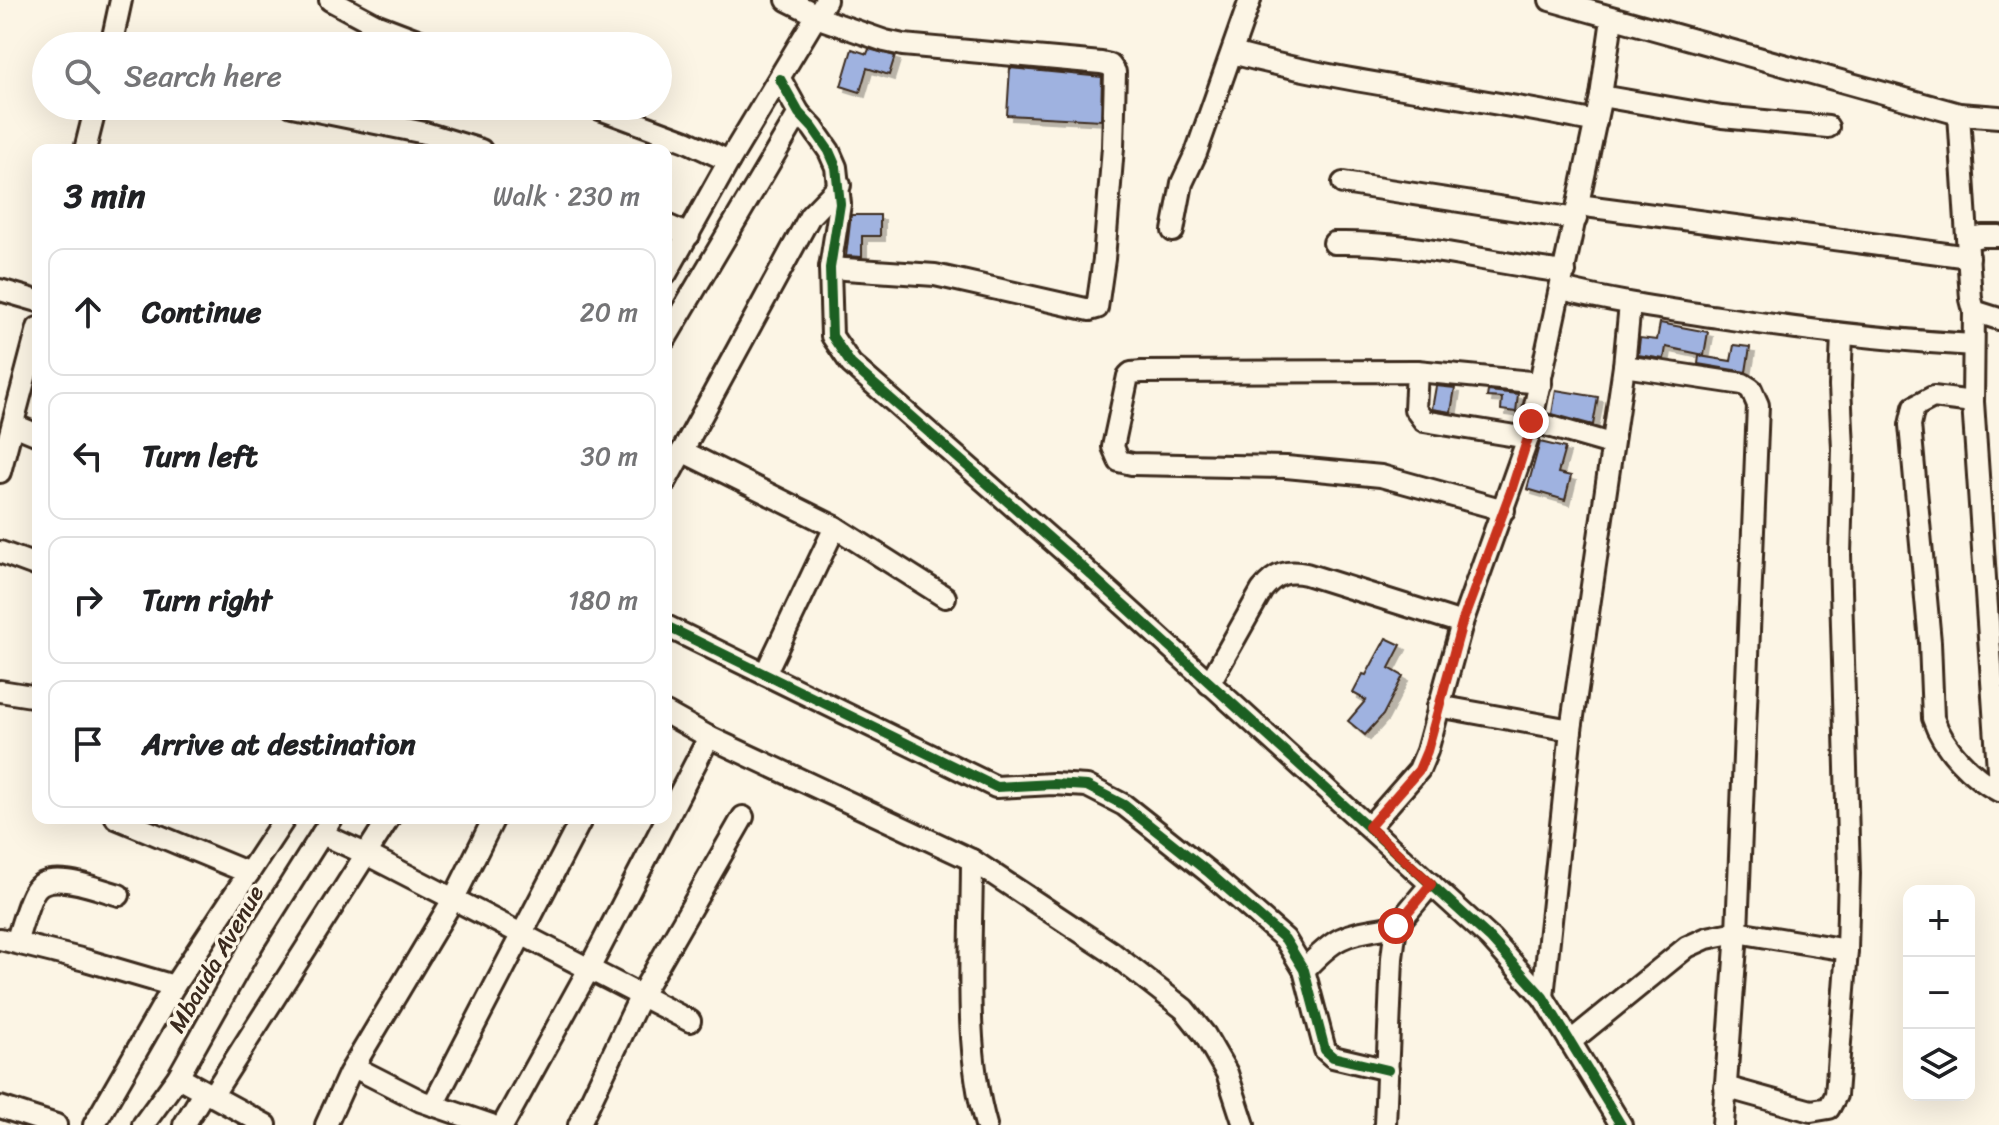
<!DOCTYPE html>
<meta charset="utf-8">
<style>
:root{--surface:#fff;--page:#f6f6f6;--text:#202124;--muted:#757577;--line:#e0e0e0}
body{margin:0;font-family:Sriracha,sans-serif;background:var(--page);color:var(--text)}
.controls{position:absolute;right:24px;bottom:24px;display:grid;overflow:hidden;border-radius:16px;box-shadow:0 8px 32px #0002}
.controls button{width:72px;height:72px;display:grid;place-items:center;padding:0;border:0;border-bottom:2px solid var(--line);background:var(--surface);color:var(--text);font:40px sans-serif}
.stop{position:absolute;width:24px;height:24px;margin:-18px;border:6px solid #c8321e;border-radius:50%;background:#fff}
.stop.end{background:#c8321e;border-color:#fff;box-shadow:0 2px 8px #0008}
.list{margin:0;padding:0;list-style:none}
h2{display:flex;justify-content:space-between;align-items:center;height:104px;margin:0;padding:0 32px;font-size:34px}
h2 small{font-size:26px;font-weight:400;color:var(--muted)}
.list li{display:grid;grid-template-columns:52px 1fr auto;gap:24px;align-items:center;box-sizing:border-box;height:128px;margin:0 16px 16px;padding:0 16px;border:2px solid var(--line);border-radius:16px}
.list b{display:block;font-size:30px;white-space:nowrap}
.list em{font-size:26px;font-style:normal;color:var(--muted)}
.icon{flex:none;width:44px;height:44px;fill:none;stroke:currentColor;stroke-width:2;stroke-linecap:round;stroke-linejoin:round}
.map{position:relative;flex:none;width:1999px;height:1125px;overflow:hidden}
.search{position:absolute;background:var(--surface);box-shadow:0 8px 32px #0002;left:32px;top:32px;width:640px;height:88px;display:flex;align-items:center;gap:20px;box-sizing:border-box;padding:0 28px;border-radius:44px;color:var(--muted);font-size:30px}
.panel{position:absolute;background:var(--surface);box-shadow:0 8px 32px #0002;left:32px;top:144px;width:640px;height:680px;border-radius:16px}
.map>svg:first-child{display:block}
.building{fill:#9fb2e0;stroke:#3b2a1e;stroke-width:2;filter:url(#shadow)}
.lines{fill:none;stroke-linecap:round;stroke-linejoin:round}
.minor-casing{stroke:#3b2a1e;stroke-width:26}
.minor{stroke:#fcf5e5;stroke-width:20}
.cycleway-casing{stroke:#fcf5e5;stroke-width:15}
.cycleway{stroke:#1b5e20;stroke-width:10}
.route{stroke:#c8321e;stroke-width:10}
.labels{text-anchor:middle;stroke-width:7;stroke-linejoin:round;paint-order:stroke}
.street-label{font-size:24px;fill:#3b2a1e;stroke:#fcf5e5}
</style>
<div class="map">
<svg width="1999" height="1125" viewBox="0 0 1999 1125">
<defs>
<filter id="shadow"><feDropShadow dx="5" dy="5" stdDeviation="0" flood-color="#0004"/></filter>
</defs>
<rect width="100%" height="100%" fill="#fcf5e5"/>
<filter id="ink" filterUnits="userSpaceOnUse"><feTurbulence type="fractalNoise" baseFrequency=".0125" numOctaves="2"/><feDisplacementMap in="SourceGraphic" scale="16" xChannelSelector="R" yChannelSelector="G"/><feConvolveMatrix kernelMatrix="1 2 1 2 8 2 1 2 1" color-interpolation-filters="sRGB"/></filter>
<g filter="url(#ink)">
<g class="building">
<polygon points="852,49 867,54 869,49 895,56 889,75 867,68 860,92 841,86"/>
<polygon points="1010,68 1102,77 1101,120 1007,115"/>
<polygon points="851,215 880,215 880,236 862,236 862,257 846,256"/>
<polygon points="1660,323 1708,332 1704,355 1666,347 1664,359 1638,355 1640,338 1657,340"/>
<polygon points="1734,345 1750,347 1746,372 1698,364 1699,356 1731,361"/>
<polygon points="1436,386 1455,388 1451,412 1432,409"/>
<polygon points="1556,390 1598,397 1593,425 1552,414"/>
<polygon points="1488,391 1518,394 1516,412 1501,410 1502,398 1487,397"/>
<polygon points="1540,442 1565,448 1558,473 1571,476 1565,500 1527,489"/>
<polygon points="1386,638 1401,645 1389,668 1403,676 1383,715 1365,735 1348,721 1366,700 1353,693 1363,674 1366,675"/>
</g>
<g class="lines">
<defs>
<g id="minor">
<polyline points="330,0 375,24 433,46"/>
<polyline points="787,0 815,14 816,17 885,41 903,45 1101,63 1110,65 1115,72 1113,147 1104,259 1097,308 1090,310 935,275 830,268"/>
<polyline points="1550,0 1959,114 1999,117"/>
<polyline points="111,46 121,0"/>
<path d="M1232,53C1351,85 1475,96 1596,122"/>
<polyline points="780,79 799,113 813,128 829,151 836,167 840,204 830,268 832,336 851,364 1080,565 1490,938 1543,997 1621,1125"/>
<polyline points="1601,96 1722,117 1828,127"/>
<polyline points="292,106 425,133 481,150"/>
<polyline points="592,106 686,141 729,161"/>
<polyline points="1959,114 1971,299 1974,311 1999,319"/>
<polyline points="85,150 96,106"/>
<polyline points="1343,183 1576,219"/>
<polyline points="1578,205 1969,257"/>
<polyline points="666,225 689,235"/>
<polyline points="1173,231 1182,183 1196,153 1250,0"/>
<polyline points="1968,239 1982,236 1999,236"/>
<path d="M1334,243C1412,241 1488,263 1565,272"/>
<polyline points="666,274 729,161 826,0"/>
<path d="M1562,289C1613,302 1665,309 1718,317C1802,330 1887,340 1973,345"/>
<polyline points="0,290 38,301"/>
<polyline points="1974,311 1973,402 1999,784"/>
<polyline points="666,338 799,113"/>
<polyline points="1624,366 1743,384 1751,389 1758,405 1737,932 1723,1125"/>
<polyline points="1417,371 1415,409 1424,421 1528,438"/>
<path d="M1973,402L1933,397L1914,407L1910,425L1930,642L1933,718C1943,748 1971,777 1999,791"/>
<polyline points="1531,421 1611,444"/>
<polyline points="14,425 38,435"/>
<polyline points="682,451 835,527 945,597"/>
<polyline points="0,472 38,328"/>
<polyline points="666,481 810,216 840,185"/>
<polyline points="1504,510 1381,476 1286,467 1132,464 1119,461 1113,447 1128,376 1131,373 1142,372 1417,371 1541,383"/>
<polyline points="0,552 38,566"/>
<polyline points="666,626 996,787 1053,784 1087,786 1124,805 1207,871 1285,939 1304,970 1325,1050 1333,1057 1388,1070"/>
<polyline points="765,674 835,527"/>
<path d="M1209,684L1262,590C1275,574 1286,570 1306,574L1462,623"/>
<polyline points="0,691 38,697"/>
<polyline points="1438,706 1571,730"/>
<polyline points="666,713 709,737 972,860 1111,952 1184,1009 1205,1035 1227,1073 1244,1125"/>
<polyline points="116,818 249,873"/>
<polyline points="1369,827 1419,770 1427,751 1462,623 1528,438 1601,96 1612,19"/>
<polyline points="322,834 368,855 690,1021"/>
<path d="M972,860C972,942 963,1047 986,1125"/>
<polyline points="0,939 85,960 174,986"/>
<path d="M16,942C21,929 28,899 36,889C51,869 100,890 119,895"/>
<path d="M1304,970C1340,932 1346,935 1396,926"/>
<polyline points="1543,997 1571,730 1624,366 1630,304"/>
<polyline points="1570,1042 1687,947 1707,938 1737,932 1847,950"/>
<polyline points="354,1067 421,1101 491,1125"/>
<polyline points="178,1077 266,1125"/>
<polyline points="1725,1087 1811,1111 1829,1108 1836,1095 1847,950 1849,874 1840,555 1843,449 1840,386 1842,334"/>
<polyline points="212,1096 389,818"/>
<polyline points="433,1105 582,818"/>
<polyline points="0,1107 56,1125"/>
<polyline points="94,1125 174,986 285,818"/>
<polyline points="143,1125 178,1077 252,945 332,818"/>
<polyline points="184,1125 204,1092"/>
<polyline points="326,1125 349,1074 454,898 494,818"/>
<polyline points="503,1125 589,969 709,737"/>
<polyline points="579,1125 641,995 743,817"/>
<polyline points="1385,1125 1392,958 1396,926 1431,884"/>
</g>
</defs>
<use href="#minor" class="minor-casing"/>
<use href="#minor" class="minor"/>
<defs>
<g id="cycleway">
<polyline points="780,79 799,113 813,128 829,151 836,167 840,204 830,268 832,336 851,364 1080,565 1490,938 1543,997 1621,1125"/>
<polyline points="666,626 996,787 1053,784 1087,786 1124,805 1207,871 1285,939 1304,970 1325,1050 1333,1057 1388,1070"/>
</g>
</defs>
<use href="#cycleway" class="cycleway-casing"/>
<use href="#cycleway" class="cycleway"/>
</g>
</g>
<g class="lines" filter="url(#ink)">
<polyline class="route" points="1396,926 1431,884 1369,827 1419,770 1427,751 1462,623 1511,491 1528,438 1531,421"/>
</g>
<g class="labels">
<g class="street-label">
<text transform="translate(216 959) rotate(-60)" y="8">Mbauda Avenue</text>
</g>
</g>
</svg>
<div class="controls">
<button>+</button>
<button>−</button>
<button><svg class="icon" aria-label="layers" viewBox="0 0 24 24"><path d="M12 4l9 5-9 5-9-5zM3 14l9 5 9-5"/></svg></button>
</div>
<div class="stop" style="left:1396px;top:926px"></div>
<div class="stop end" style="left:1531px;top:421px"></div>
<div class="search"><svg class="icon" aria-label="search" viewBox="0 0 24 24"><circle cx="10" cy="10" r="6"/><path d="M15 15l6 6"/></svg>Search here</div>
<section class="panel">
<h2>3 min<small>Walk · 230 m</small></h2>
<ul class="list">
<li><svg class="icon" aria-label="ahead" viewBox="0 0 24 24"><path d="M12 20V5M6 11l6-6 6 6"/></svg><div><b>Continue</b></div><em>20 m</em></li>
<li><svg class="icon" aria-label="left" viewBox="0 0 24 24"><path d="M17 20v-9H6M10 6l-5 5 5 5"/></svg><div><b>Turn left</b></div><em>30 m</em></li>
<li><svg class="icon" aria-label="right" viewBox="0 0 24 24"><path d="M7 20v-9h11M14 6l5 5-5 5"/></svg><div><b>Turn right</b></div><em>180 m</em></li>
<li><svg class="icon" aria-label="arrive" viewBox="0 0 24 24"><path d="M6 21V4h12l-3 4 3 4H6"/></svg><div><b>Arrive at destination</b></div></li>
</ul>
</section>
</div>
